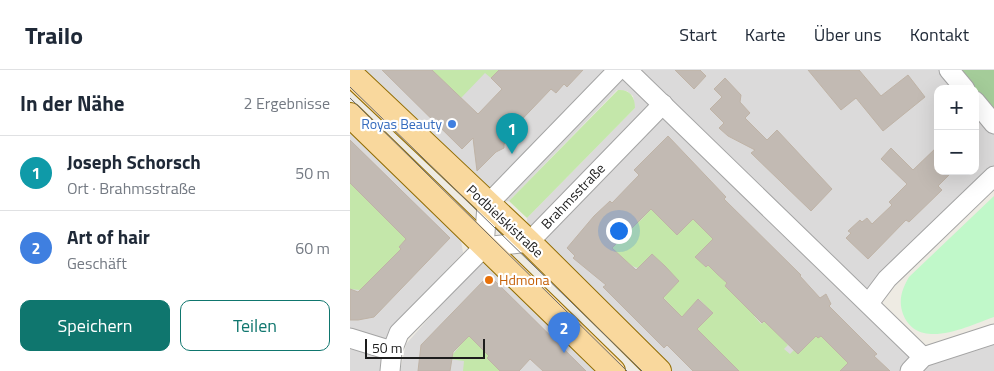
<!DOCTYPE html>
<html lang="de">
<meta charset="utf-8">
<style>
:root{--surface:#fff;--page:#f2f2f3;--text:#1f2937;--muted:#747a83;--line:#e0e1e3;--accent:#0f766e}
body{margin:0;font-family:"Titillium Web",sans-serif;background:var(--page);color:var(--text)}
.controls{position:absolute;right:15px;top:15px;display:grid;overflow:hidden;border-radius:10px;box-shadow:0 5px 20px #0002}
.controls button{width:45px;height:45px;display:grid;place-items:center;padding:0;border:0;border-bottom:1px solid var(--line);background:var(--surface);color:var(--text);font:25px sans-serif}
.scale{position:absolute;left:15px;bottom:12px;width:120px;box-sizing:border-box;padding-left:5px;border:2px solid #1d1d1d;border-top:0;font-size:14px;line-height:18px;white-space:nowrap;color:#1d1d1d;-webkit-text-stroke:4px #fff;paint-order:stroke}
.you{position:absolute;left:268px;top:160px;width:18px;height:18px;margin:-12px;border:4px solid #fff;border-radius:50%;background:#1a73e8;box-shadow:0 0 0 8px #1a73e833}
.badge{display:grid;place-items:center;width:32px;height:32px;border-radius:50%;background:var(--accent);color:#fff;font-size:16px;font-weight:700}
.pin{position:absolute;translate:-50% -41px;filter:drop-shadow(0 1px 2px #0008)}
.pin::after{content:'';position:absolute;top:26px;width:18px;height:15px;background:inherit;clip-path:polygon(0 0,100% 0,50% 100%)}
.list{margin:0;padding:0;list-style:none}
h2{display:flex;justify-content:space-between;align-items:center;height:65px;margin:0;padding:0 20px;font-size:21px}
h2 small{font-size:16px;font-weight:400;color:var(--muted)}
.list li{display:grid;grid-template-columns:32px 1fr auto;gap:15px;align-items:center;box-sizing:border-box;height:75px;padding:0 20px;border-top:1px solid var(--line)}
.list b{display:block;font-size:19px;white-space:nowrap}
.list p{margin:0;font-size:16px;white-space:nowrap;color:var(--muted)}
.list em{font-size:16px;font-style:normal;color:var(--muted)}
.actions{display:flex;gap:10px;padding:15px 20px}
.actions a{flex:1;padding:11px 0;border:1px solid var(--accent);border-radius:10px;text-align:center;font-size:18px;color:var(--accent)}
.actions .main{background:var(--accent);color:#fff}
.map{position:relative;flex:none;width:644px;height:301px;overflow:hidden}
header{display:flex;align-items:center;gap:30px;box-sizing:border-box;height:70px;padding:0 25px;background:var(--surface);border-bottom:1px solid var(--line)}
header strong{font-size:24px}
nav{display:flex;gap:28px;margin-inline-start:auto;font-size:18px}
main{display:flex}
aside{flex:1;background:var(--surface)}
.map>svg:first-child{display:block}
.residential{fill:#dbdada}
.grass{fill:#c4e7aa}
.forest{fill:#a4cc99}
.park{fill:#c0f8c9}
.building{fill:#c2bab3;stroke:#bfb3a6}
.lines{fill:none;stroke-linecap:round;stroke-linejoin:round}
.minor-casing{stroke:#a4a4a4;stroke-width:21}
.major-casing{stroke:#926d04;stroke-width:26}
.minor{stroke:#fff;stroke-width:19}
.major{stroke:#f9d89d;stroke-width:24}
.tram{stroke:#6b6b6b;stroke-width:1}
.shop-dot{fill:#3f7fe0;stroke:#fff;stroke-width:2}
.food-dot{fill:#e8710a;stroke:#fff;stroke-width:2}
.labels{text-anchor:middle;stroke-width:4.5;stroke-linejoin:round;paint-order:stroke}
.shop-label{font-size:14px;fill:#366cbe;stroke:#fff;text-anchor:end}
.street-label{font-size:14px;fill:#1d1d1d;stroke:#fff}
.food-label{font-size:14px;fill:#c56008;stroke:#fff;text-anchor:start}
</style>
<header>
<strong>Trailo</strong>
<nav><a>Start</a><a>Karte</a><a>Über uns</a><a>Kontakt</a></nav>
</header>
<main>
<aside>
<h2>In der Nähe<small>2 Ergebnisse</small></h2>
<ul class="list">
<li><span class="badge" style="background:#0f9aa8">1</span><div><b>Joseph Schorsch</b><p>Ort · Brahmsstraße</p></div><em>50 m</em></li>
<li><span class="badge" style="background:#3f7fe0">2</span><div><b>Art of hair</b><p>Geschäft</p></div><em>60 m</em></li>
</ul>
<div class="actions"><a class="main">Speichern</a><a>Teilen</a></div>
</aside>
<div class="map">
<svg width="644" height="301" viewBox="0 0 644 301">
<rect width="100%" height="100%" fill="#eeebe3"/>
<g class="residential">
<polygon points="0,0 599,0 615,19 588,19 588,101 625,101 625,31 644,54 644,106 519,233 573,287 644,264 644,301 309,301 179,172 177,148 285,38 283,26 277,21 267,20 159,131 137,135"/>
<polygon points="0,57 110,164 113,183 42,256 33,301 0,301"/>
<polygon points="128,193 140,194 250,301 50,301 56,274"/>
</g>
<g class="grass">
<polygon points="82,0 149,0 141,8 135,3 111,28"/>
<path d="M268,20C279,19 285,26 285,38L177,148L159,131Z"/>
<polygon points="0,113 55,167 55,171 49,177 51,179 10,220 0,219"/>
<path d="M307,133L313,151L327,165L343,149L365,170L346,187L356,197L358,195L377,213L375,216L389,230L396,223L418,232L404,246L411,254L415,251L438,248L425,261L438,275L434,279L440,284L444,280L448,284L456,276L453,272L462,261L471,266L501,292L490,301H389L355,267L345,262L346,250L351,255L363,243L349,229L333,248L312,226L329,211L302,184L288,198C278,196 262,181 260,172L291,150Z"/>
<polygon points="128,254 139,286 137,288 150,301 113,301 114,291 99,289"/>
</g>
<polygon class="forest" points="599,0 644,0 644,54 625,31 625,19 615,19"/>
<path class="park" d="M644,126V247C618,256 568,282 553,244C548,230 552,219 559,207Z"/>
<g class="building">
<polygon points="32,0 82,0 128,44 152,19 141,8 149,0 233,0 217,17 214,14 206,23 201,19 159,63 159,69 154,74 154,78 146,82 127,101 123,68 112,79"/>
<polygon points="325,0 350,0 356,6 344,19"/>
<polygon points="458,0 509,0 531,26 558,5 575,27 533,61 506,28 491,40"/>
<polygon points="375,8 391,25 390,32 400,43 395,48 417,70 427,60 482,119 461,141 401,83 405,80 378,66 369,58 374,53 360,39 372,27 364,19"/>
<polygon points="318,66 376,127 374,129 451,205 450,206 470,228 476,224 481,234 479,236 527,284 524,286 540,301 490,301 498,293 471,266 468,268 466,266 448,284 414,251 412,253 375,216 377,213 367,204 358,195 356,197 345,187 363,169 343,149 327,165 301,139 262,178 286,200 302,184 315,196 329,211 313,228 332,247 348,229 363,243 347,259 389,301 343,301 317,275 314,278 253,217 256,215 223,188 225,186 217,178 244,146 260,131 262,133 289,105 284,100"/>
<polygon points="0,70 100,168 24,247 8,250 0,250 0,219 8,222 51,179 49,177 56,169 0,113"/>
<polygon points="588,76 588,101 603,101 588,116 592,120 559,152 556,150 518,189 496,168 501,163 498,161 510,150 512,152 517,148 522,154 542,135 539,132 557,114 531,89 541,78 563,100"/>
<polygon points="136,208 142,208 236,301 193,301 180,289 169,301 150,301 137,288 139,286 119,266 103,282 100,301 68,301 71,275"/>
</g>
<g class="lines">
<defs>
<g id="minor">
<polyline points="277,0 573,287"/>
<polyline points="599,0 615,19"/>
<polyline points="625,31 644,54"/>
<polyline points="134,177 179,172 313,34"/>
<polyline points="134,177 137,135 268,0"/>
<polyline points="519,233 537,209 644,106"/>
<polyline points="0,268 42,281"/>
<polyline points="40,301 42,281 49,263 134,177"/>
<polyline points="560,301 573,287 644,264"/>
</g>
<g id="major">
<polyline points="0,3 179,172 309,301"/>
<polyline points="0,45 263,301"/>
</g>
</defs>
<use href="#minor" class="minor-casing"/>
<use href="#major" class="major-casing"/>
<use href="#minor" class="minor"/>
<use href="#major" class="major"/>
<g class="tram">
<polyline points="0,17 292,301"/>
<polyline points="0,28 277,301"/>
</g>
</g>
<circle class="shop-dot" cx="102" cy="54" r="5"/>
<circle class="food-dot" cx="139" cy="210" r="5"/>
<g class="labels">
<g class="shop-label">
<text x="92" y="59">Royas Beauty</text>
</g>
<g class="street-label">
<text transform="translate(223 126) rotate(-46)" y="5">Brahmsstraße</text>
<text transform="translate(155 151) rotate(43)" y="5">Podbielskistraße</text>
</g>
<g class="food-label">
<text x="149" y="215">Hdmona</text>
</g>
</g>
</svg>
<div class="controls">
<button>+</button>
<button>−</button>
</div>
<div class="scale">50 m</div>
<div class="you"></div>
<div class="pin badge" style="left:162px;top:84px;background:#0f9aa8">1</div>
<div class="pin badge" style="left:214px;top:283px;background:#3f7fe0">2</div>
</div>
</main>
